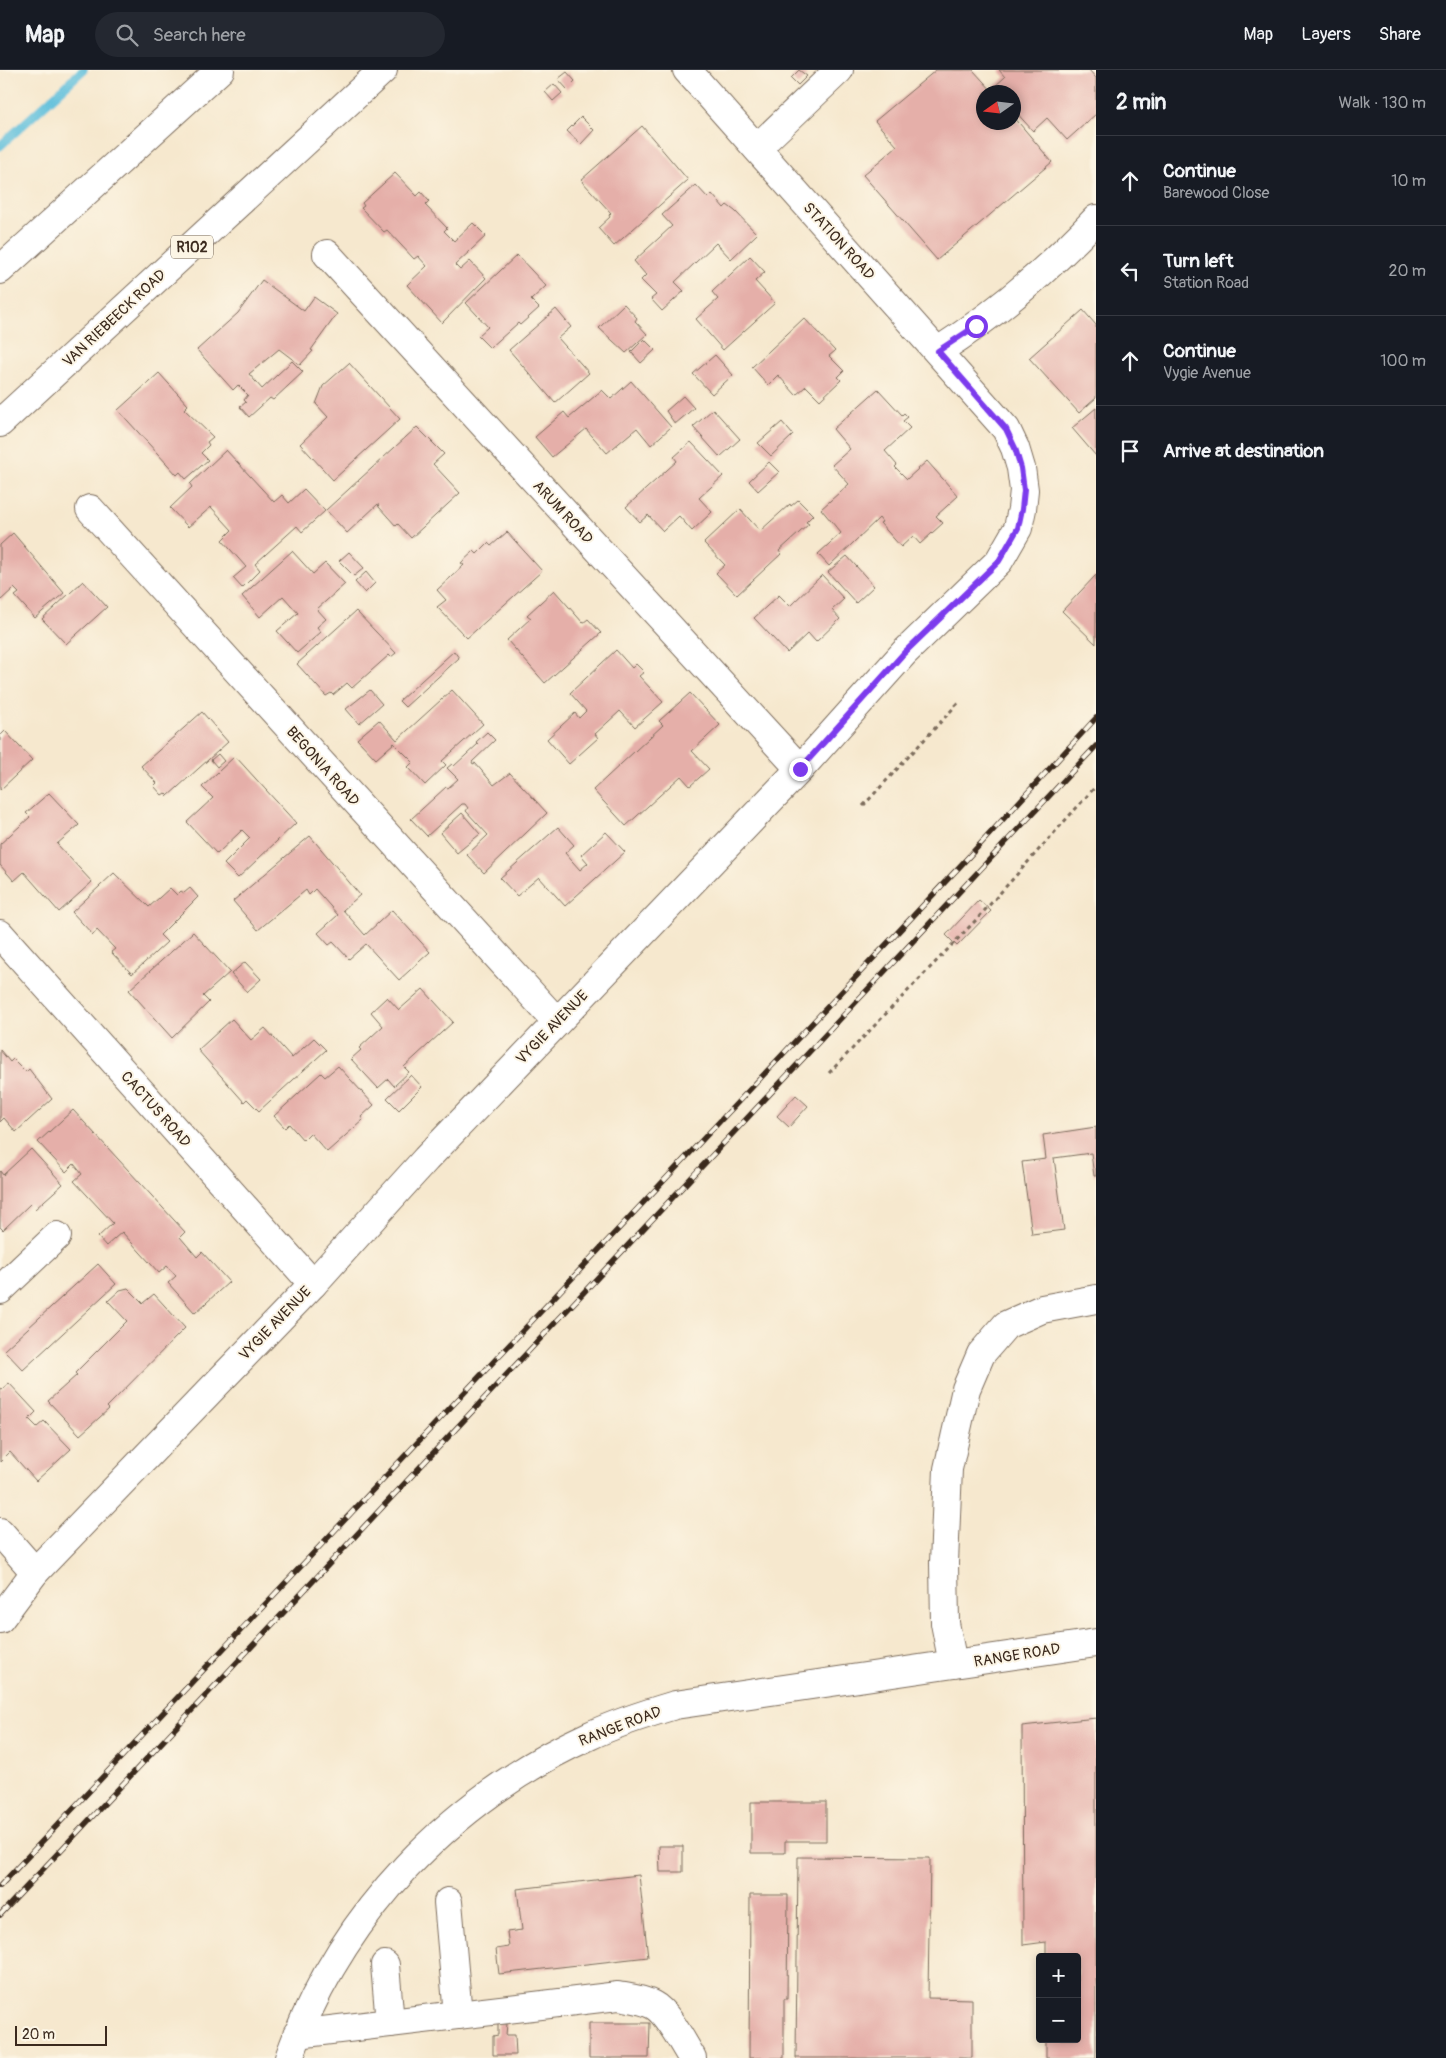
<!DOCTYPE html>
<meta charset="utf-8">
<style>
:root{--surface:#171b24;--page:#242831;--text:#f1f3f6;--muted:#9ea1a6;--line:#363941}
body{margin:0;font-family:Pangolin,sans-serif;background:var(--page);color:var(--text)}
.controls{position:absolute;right:15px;bottom:15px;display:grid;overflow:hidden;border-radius:5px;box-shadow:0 2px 8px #0003}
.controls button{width:45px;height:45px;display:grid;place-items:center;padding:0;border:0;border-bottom:1px solid var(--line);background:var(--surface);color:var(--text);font:25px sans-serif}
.compass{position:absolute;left:976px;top:15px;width:45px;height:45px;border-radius:50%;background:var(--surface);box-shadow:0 2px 8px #0003;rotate:256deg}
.scale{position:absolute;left:15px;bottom:12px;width:92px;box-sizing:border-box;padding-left:5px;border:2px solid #3b2a1e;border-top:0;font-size:14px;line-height:18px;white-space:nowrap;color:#3b2a1e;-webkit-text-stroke:4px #fcf5e5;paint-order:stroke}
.stop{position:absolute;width:15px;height:15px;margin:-11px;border:4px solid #7c3aed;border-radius:50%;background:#fff}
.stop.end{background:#7c3aed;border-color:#fff;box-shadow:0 1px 5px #0008}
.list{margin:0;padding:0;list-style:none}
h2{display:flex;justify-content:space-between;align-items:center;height:65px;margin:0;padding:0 20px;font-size:21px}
h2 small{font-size:16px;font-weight:400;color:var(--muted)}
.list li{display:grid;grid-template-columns:32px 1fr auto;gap:15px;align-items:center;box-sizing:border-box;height:90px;padding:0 20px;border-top:1px solid var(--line)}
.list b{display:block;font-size:19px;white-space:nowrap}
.list p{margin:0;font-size:16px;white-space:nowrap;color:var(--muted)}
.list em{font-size:16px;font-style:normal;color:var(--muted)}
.icon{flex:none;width:28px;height:28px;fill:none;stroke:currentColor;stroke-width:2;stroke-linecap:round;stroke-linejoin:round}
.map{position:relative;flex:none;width:1096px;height:1988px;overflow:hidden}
header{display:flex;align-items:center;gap:30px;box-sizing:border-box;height:70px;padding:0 25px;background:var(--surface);border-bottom:1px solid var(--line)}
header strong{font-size:24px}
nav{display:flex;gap:28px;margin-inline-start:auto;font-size:18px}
.search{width:350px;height:45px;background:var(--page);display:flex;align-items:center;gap:12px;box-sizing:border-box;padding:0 18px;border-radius:28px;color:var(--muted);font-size:19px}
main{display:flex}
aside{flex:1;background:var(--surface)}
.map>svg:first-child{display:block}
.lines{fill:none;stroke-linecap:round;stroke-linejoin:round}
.stream{stroke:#5ebfdc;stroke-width:9}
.building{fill:#e5afa9}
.minor-casing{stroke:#7c6c5c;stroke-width:30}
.major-casing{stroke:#7c6c5c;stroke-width:30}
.path{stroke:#7c6c5c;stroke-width:3;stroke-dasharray:4 4;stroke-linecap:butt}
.minor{stroke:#fff;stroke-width:28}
.major{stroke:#fff;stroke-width:28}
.rail-casing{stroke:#3b2a1e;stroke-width:5.5}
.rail{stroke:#fcf5e5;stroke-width:4;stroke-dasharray:11;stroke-linecap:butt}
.route{stroke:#7c3aed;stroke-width:6}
.labels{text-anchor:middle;stroke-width:4;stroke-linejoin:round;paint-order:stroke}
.shield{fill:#fcf5e5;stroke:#75675a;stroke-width:1}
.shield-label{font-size:14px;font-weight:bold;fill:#3b2a1e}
.street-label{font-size:15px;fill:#3b2a1e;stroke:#fcf5e5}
</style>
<header>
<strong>Map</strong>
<div class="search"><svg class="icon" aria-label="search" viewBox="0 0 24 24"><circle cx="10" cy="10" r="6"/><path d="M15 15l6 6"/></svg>Search here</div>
<nav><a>Map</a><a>Layers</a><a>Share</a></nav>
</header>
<main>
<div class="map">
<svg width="1096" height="1988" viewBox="0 0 1096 1988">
<rect width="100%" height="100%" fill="#fcf5e5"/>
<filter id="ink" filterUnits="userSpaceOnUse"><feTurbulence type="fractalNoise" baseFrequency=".02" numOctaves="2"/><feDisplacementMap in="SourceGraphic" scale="10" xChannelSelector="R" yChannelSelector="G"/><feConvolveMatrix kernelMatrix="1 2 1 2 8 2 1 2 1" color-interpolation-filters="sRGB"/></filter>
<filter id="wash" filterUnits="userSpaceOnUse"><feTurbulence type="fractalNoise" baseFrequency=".0096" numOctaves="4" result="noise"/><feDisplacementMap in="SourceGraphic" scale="20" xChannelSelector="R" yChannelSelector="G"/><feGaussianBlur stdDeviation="1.12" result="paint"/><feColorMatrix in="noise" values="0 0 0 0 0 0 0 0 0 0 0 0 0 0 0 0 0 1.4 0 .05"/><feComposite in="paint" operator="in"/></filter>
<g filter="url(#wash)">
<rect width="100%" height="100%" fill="#f6e8ce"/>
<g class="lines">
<polyline class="stream" points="0,76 83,0"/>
</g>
<g id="blocks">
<g class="building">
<polygon points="799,0 807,6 798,15 791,8"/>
<polygon points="936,0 973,0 993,22 984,22 984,52 1014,52 1014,47 1052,92 937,190 863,105 897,76 875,51"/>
<polygon points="999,0 1089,0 1096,8 1096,44 1067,70 1047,48 1033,61 1014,40 1014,22 998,22 994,17 1005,7"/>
<polygon points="567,2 575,11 567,19 558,9"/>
<polygon points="554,14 562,23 553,31 545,22"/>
<polygon points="581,47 594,60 581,74 567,61"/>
<polygon points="642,56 688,110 614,176 598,158 610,147 609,145 611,143 581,110"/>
<polygon points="395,103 417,126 421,122 429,131 425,135 447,158 444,161 454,171 473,153 486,166 455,195 460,200 470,191 486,208 442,253 407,215 427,196 418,186 414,189 387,160 384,162 361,138 364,136 362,133"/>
<polygon points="696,115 708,128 712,124 724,138 727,135 735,141 757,164 731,189 716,173 675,212 684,221 662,241 651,229 656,225 641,210 646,205 634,191 672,156 662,145"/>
<polygon points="517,185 546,216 531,230 539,238 520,255 518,253 490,278 478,266 488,257 466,233"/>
<polygon points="750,186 765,202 755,211 775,233 723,280 696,249 718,229 712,222"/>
<polygon points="262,210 304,241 314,227 337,244 311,280 313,281 300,295 279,279 249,304 262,319 292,291 303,302 273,330 270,328 249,347 240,337 246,332 244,330 248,325 238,315 233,320 197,280 238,243"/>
<polygon points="624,234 637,248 635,251 647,264 626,283 599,258"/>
<polygon points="556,239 571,257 558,268 589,303 555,333 509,280"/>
<polygon points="1083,240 1096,255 1096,328 1079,343 1029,288"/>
<polygon points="804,248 835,281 829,286 844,301 838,307 841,310 820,330 806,316 796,325 778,305 768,315 752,297"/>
<polygon points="644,269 655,280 641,293 631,282"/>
<polygon points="715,285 733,305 712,324 693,304"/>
<polygon points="349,293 400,349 333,410 300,374 328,347 316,334 323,316"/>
<polygon points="159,303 188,335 184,339 213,367 207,372 209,375 201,383 208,390 186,409 180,402 177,405 118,340"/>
<polygon points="631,311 671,357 651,375 637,358 607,383 586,359 552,387 535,367 564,342 569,348 602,320 611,329"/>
<polygon points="878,319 902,345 904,343 908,347 903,351 910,358 885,381 897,395 895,397 907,409 927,391 958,426 936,446 943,453 920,474 913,466 901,477 880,453 882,452 879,448 829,496 818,484 841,463 821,439 849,414 832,395 850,379 833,359"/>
<polygon points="683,326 694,338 675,354 666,341"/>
<polygon points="1096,338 1096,386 1072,358"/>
<polygon points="713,339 740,369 720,387 693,357"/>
<polygon points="782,352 793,365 771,386 758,373"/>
<polygon points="417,357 444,384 433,394 460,423 411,468 398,454 396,456 379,437 378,434 347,463 326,440"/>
<polygon points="691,372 723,406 699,428 712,442 692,461 679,446 663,461 648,445 640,452 626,437 677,391 674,387"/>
<polygon points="226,380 274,432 282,425 289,433 304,419 325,441 302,462 297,456 255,494 260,500 242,518 233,508 246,497 222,470 232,460 211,437 188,457 170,438 192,417 190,414"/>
<polygon points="769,392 779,402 758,421 749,411"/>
<polygon points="798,430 813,445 806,452 809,454 779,481 781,484 737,525 716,503 725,495 704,473 740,439 760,461 790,434 791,436"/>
<polygon points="507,462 542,501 467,568 437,537 446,530 437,520 464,495 461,493 474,481 477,484 488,473 491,476"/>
<polygon points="13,463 64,523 35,548 15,526 19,523 14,518 0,531 0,475"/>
<polygon points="292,481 313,504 325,493 345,514 317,539 326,549 317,557 321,562 297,583 277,561 298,543 283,526 260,547 242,526"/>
<polygon points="349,482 364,498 354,506 339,491"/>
<polygon points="847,486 874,516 856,533 828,502"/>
<polygon points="366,502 375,513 365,523 355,512"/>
<polygon points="822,505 844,529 832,540 840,549 816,572 808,563 787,583 754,548 779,525 790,536"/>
<polygon points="1096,505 1096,574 1062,541"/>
<polygon points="83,511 107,537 66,574 42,549"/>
<polygon points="554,520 583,553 588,549 601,563 545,613 507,570 531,548 527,545"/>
<polygon points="356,541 396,583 391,587 389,585 352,618 347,613 333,625 331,623 326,626 297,594"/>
<polygon points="616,580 632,598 636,594 644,602 639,606 663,632 635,657 620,641 595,664 598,668 569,694 547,669 575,643 579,648 586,641 570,623"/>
<polygon points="454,581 459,588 405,637 399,631"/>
<polygon points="370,620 382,634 359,654 346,639"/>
<polygon points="452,620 483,654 442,691 446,695 425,715 408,697 413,692 394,673 376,689 357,669 379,650 397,670"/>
<polygon points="690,623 720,655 692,681 709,699 690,716 681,706 626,756 593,720 663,655 659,651"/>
<polygon points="202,642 228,672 168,726 165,723 162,725 154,716 157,713 141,696"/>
<polygon points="5,661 32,690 0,720 0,666"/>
<polygon points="487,662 495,670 472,692 473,694 475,693 494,715 510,703 547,743 484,803 467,785 488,765 466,741 468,738 465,734 462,734 427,766 411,749 446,717 448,718 458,709 447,698 452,694 454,696 478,674 476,672"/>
<polygon points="218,684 224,691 217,697 211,690"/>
<polygon points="235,686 296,753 238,808 224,794 250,768 242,760 217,784 187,752 213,728 202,717"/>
<polygon points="49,723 79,755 57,774 92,812 59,842 24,802 14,811 0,795 0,774 30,747 26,743"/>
<polygon points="462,743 480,764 457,783 440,763"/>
<polygon points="558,757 574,775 565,783 580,800 588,793 581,785 606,762 625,782 565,836 539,807 517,826 500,808"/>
<polygon points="310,766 360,825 343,840 365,865 392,840 430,882 399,910 366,874 349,889 333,872 329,875 318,863 338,845 315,819 309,825 306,820 258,860 233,831"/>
<polygon points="114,803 149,837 170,818 177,825 181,821 184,823 190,818 198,827 160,865 167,872 132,904 111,882 115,879 97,860 93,865 72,842"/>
<polygon points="979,830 991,841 957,876 946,865"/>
<polygon points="193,862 230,902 203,926 209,932 172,968 129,920"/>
<polygon points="245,892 261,909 247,922 231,904"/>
<polygon points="423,919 453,952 404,997 409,1002 394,1016 388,1009 378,1018 351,989 361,980 359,978 383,956 371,942 387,927 399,940"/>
<polygon points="232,949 251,970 265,958 292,988 314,968 326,980 259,1041 247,1029 244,1032 198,980"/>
<polygon points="0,980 10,992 13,989 26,1002 29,999 52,1029 16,1062 4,1048 0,1052"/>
<polygon points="338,996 374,1035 361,1047 363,1050 327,1082 310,1063 303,1070 289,1054 285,1058 274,1046 321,1003 325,1007"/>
<polygon points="411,1005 422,1017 399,1040 387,1028"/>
<polygon points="796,1025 808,1036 789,1057 777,1046"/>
<polygon points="73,1040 185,1162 180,1167 197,1187 202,1182 229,1212 195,1243 168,1213 176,1206 167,1196 159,1203 122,1162 106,1176 98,1167 113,1153 74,1111 82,1104 74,1094 66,1102 38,1072"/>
<polygon points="1096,1057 1096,1106 1094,1106 1091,1083 1054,1088 1064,1160 1032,1164 1022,1092 1046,1089 1043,1065"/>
<polygon points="31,1079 63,1114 35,1139 30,1134 3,1160 0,1157 0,1101 3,1105"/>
<polygon points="98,1194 116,1214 23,1300 4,1280"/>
<polygon points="128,1218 143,1233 154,1224 185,1258 107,1337 109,1339 80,1365 48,1331 77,1305 75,1303 127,1251 108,1231 120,1220"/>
<polygon points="9,1313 36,1342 29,1349 37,1357 44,1351 71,1379 36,1411 10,1382 0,1392 0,1318 2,1319"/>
<polygon points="1096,1648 1096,1988 1046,1988 1046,1969 1077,1969 1077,1887 1046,1887 1046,1872 1023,1875 1022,1656"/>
<polygon points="751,1732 826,1732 826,1771 785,1771 785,1783 751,1783"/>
<polygon points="659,1776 683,1776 683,1802 660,1802"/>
<polygon points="798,1787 930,1788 928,1928 972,1929 972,1988 796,1988"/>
<polygon points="639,1805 648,1887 499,1904 496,1879 509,1877 507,1862 522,1860 517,1819"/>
<polygon points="750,1825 788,1825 787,1929 784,1929 784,1988 749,1988"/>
<polygon points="589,1953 650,1953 649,1988 589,1988"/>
<polygon points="498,1954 507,1954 506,1965 515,1965 516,1985 493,1985 493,1966 498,1965"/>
</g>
</g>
</g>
<g filter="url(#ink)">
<use href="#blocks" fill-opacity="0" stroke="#7c6c5c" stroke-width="1"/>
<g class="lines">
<defs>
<g id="minor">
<polyline points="757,78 839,0"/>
<polyline points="327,184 800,699"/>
<path d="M938,281C994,245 1050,198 1096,149"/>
<polyline points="90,439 557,952"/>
<polyline points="0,864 313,1214"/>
<polyline points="0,1220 57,1166"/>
<polyline points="0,1462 35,1502"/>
<polyline points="0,1549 35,1502 313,1214 426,1089 800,699 904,583 999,491 1018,458 1022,439 1024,420 1021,398 1015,378 1006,359 687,0"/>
<polyline points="953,1594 945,1553 944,1493 948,1399 966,1319 981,1284 1006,1255 1042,1239 1096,1229"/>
<polyline points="448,1832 458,1945"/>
<polyline points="385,1895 390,1953"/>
<path d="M297,1964L618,1926C630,1928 642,1929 653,1935C667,1942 683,1973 692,1988"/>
<path d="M289,1988C340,1845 451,1729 589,1666C616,1653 645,1644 675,1635L1096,1573"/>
</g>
<g id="major">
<polyline points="0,200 220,0"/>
<polyline points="0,353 383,0"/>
</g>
</defs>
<use href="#minor" class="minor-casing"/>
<use href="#major" class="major-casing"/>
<g class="path">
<polyline points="863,736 960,631"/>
<polyline points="829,1003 976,850 1096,716"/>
</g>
<use href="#minor" class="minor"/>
<use href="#major" class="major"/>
<defs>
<g id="rail">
<polyline points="0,1816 962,794 1096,648"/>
<polyline points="0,1845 1096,676"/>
</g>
</defs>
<use href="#rail" class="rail-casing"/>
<use href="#rail" class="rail"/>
</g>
</g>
<g class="lines" filter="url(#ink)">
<polyline class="route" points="800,699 904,583 999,491 1018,458 1022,439 1024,420 1021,398 1015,378 1006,359 938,281 976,256"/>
</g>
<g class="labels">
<rect class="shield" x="171" y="165.5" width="42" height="23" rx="4"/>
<g class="shield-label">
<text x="192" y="182">R102</text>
</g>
<g class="street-label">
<text transform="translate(839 171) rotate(48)" y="5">STATION ROAD</text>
<text transform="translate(114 248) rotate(-43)" y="5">VAN RIEBEECK ROAD</text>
<text transform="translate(563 442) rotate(47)" y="5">ARUM ROAD</text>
<text transform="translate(323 696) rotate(48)" y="5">BEGONIA ROAD</text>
<text transform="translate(552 957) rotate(-46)" y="5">VYGIE AVENUE</text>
<text transform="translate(156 1039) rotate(48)" y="5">CACTUS ROAD</text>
<text transform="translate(275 1253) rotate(-46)" y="5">VYGIE AVENUE</text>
<text transform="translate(1017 1585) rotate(-9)" y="5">RANGE ROAD</text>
<text transform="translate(620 1656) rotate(-21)" y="5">RANGE ROAD</text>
</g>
</g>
</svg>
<div class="controls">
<button>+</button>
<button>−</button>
</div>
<svg class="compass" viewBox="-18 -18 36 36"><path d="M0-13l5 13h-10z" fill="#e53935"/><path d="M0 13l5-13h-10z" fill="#9ea1a6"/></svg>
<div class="scale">20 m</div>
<div class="stop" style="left:976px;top:256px"></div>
<div class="stop end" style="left:800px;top:699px"></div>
</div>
<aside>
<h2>2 min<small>Walk · 130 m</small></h2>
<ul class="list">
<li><svg class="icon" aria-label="ahead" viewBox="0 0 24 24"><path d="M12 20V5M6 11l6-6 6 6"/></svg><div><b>Continue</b><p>Barewood Close</p></div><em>10 m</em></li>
<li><svg class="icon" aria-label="left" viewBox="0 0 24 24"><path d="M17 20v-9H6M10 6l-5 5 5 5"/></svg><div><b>Turn left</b><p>Station Road</p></div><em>20 m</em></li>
<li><svg class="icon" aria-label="ahead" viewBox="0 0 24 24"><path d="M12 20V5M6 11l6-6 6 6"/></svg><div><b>Continue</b><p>Vygie Avenue</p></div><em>100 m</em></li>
<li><svg class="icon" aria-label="arrive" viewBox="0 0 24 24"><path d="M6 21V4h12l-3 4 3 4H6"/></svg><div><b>Arrive at destination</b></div></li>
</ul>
</aside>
</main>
